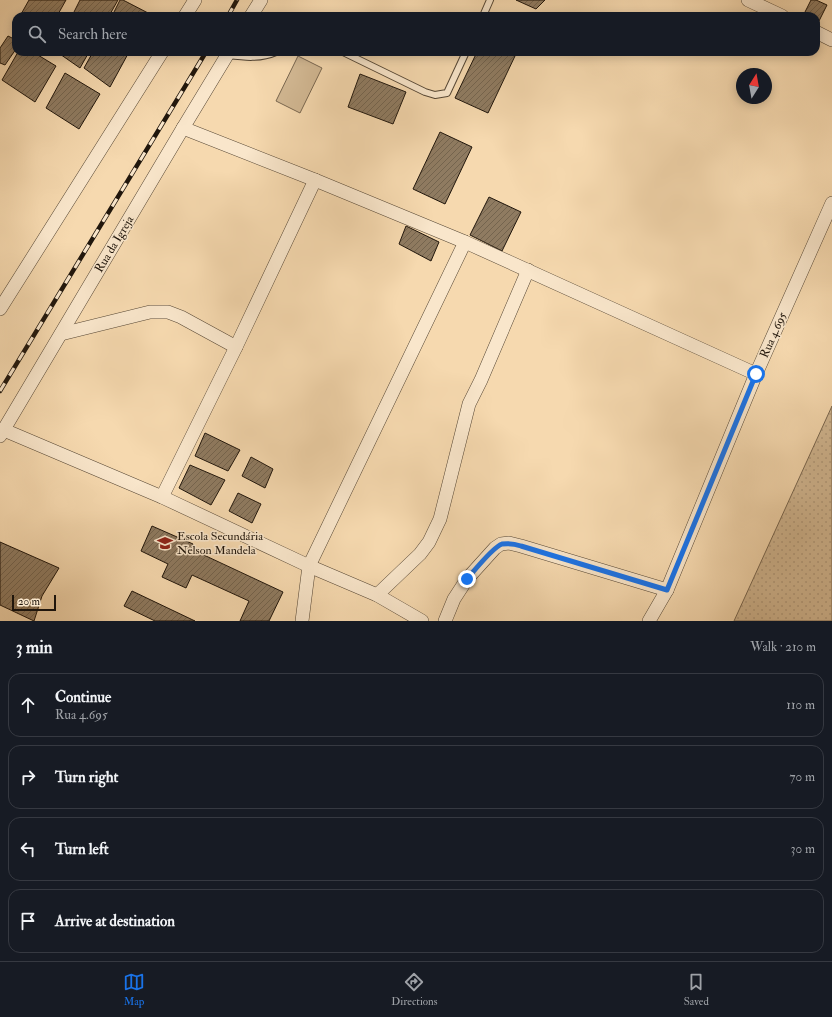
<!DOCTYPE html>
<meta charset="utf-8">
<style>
:root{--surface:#171b24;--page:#242831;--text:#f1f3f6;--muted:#9ea1a6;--line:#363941;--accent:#1a73e8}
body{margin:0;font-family:"IM FELL Double Pica",serif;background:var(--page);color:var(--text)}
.compass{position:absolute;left:736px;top:68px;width:36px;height:36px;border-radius:50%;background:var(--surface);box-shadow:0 2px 10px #0003;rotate:11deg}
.scale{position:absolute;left:12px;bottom:10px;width:44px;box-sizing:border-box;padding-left:4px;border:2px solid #20160c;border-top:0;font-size:11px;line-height:14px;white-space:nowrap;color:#20160c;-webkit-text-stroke:3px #f9e6cb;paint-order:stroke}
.stop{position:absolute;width:12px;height:12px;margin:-9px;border:3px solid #1a73e8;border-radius:50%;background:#fff}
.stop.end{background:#1a73e8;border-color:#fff;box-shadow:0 1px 4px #0008}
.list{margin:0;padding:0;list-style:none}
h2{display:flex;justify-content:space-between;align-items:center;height:52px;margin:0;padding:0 16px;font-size:17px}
h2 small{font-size:13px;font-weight:400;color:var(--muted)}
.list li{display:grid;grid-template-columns:26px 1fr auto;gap:12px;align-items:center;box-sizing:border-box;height:64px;margin:0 8px 8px;padding:0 8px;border:1px solid var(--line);border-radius:12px}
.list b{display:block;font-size:15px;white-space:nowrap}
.list p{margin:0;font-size:13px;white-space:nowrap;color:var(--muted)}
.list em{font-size:13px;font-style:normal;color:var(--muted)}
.icon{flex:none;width:22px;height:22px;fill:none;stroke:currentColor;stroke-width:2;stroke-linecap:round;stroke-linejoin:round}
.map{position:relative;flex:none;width:832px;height:621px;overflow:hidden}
.search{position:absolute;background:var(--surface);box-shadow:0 2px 10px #0003;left:12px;right:12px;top:12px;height:44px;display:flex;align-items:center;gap:10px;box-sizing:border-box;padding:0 14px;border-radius:12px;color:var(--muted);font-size:15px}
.sheet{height:340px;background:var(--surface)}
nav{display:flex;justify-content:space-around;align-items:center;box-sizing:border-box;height:56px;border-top:1px solid var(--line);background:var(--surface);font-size:11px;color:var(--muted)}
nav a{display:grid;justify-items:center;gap:2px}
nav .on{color:var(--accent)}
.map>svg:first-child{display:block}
.grass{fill:#d2b893;stroke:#796750}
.garden{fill:url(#garden-dots);stroke:#796750}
.building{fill:url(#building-hatch);stroke:#20160c}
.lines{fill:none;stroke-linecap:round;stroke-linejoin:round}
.lane-casing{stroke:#564735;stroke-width:8}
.street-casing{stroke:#564735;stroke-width:14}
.lane{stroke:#f9e6cb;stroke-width:6}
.street{stroke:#f9e6cb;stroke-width:13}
.rail-casing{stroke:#20160c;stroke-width:4.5}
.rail{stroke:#f9e6cb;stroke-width:3;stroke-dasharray:9;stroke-linecap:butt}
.route{stroke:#1a73e8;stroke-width:5}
.labels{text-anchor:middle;stroke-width:3;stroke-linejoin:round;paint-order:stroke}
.street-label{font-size:12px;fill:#20160c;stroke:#f9e6cb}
.poi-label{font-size:12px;fill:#20160c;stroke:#f9e6cb;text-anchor:start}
</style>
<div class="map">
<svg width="832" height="621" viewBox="0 0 832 621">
<defs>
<pattern id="garden-dots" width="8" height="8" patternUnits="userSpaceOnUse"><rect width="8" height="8" fill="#d2b893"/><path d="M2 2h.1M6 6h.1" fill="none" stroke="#b49d7e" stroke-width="1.8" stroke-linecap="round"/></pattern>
<pattern id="building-hatch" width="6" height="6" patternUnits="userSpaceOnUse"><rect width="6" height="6" fill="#8f7b61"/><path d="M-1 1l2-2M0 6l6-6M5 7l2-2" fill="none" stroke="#74644e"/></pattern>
</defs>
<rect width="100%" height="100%" fill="#f6d9af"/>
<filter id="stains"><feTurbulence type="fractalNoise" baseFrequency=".005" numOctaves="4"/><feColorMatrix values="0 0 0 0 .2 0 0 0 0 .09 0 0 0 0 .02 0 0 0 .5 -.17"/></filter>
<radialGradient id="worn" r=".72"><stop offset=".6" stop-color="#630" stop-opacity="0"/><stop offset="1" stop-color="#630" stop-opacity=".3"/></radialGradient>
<polygon class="grass" points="298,56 322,68 300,113 276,101"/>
<polygon class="garden" points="832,406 832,621 734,621"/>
<g class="building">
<polygon points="29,0 66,0 57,16 20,16"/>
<polygon points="80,0 118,0 109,16 72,16"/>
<polygon points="120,0 123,0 150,14 149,16 112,16"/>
<polygon points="516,0 545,0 536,9"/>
<polygon points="811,0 816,0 827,5 817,25 816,25 816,16 803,16"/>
<polygon points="8,36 16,40 16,49 5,65 0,63 0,48"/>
<polygon points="18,52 33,52 56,66 35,102 2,80"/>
<polygon points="57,52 89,52 80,68"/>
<polygon points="93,52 129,52 110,87 84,68"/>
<polygon points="477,52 506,52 515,56 488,113 455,98"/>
<polygon points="65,73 100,94 79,129 46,108"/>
<polygon points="360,74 406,92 393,124 348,107"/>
<polygon points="440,132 472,147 445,204 413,189"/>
<polygon points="489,197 521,212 502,251 470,235"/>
<polygon points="406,226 439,242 431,261 399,244"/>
<polygon points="205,433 240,450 228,471 195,456"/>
<polygon points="251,457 273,469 265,488 242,476"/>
<polygon points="190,465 225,480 211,505 179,488"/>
<polygon points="238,493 261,504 252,523 229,511"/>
<polygon points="152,526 193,544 191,549 283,592 269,621 240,621 249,601 192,575 186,588 162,577 168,564 141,551"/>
<polygon points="0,542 59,568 42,596 34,621 0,605"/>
<polygon points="132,591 195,621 155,621 124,606"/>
</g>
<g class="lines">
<defs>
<g id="lane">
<polyline points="483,16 490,0"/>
<polyline points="343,52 425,92 435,95 447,93 466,52"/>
<path d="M227,55C244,57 260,59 276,52"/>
</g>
<g id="street">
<polyline points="748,0 782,16"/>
<polyline points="185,16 195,0"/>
<polyline points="251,16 261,0"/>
<polyline points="816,32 832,40"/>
<polyline points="183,128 315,180 465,242 756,374"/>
<polyline points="0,309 162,52"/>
<polyline points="61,334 150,312 168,312 181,317 236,347"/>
<polyline points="4,430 162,497 309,566 377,595 422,621"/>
<polyline points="0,436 183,128 229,52"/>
<polyline points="162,497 236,347 315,180"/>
<polyline points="377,595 420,554 429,542 440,519 469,404 481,380 528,270"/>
<polyline points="302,621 309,566 465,242"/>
<polyline points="445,621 454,599 467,579 495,548 501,544 509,543 521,546 667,590"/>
<polyline points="649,621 667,590 756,374 832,203"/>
</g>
</defs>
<use href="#lane" class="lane-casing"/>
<use href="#street" class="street-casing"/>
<use href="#lane" class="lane"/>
<use href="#street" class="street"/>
<defs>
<g id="rail">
<polyline points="228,16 237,0"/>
<polyline points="0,391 206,52"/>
</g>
</defs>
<use href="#rail" class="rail-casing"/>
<use href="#rail" class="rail"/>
</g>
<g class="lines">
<path class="route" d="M467,579C474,571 493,547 502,544C509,543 515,544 521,546L667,590L756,374"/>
</g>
<defs>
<symbol id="school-bare" viewBox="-9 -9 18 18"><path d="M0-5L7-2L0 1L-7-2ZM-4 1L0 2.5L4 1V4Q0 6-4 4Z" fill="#8f2418" stroke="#f9e6cb" stroke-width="2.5" paint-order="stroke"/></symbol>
</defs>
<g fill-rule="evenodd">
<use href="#school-bare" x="154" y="532" width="22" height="22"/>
</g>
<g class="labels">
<g class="street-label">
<text transform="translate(114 244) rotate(-59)" y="4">Rua da Igreja</text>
<text transform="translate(773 335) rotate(-66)" y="4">Rua 4.695</text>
</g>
<g class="poi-label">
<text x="177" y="540">Escola Secundária<tspan x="177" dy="14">Nelson Mandela</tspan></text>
</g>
</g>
<rect width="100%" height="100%" filter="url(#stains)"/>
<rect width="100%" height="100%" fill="url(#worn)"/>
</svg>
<svg class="compass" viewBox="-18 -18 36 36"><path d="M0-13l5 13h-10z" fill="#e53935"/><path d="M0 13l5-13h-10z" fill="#9ea1a6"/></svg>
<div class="scale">20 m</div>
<div class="stop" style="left:756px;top:374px"></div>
<div class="stop end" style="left:467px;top:579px"></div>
<div class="search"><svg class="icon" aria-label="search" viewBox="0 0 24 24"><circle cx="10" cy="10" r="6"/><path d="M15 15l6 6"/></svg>Search here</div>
</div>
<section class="sheet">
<h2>3 min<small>Walk · 210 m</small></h2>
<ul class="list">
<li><svg class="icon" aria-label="ahead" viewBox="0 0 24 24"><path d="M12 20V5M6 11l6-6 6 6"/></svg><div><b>Continue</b><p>Rua 4.695</p></div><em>110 m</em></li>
<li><svg class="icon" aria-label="right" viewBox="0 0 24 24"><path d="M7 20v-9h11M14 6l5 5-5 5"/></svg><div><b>Turn right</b></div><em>70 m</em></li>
<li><svg class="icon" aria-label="left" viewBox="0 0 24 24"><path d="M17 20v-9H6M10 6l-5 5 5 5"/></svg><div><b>Turn left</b></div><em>30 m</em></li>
<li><svg class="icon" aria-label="arrive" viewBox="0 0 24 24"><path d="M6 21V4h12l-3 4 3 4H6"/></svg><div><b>Arrive at destination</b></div></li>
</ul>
</section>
<nav>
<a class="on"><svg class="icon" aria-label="map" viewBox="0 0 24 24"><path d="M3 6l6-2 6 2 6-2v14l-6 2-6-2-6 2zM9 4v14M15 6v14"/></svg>Map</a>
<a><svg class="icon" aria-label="directions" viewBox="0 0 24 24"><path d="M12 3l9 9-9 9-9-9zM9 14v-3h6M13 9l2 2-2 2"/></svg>Directions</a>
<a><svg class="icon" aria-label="saved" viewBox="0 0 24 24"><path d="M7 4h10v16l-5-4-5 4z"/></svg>Saved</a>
</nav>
